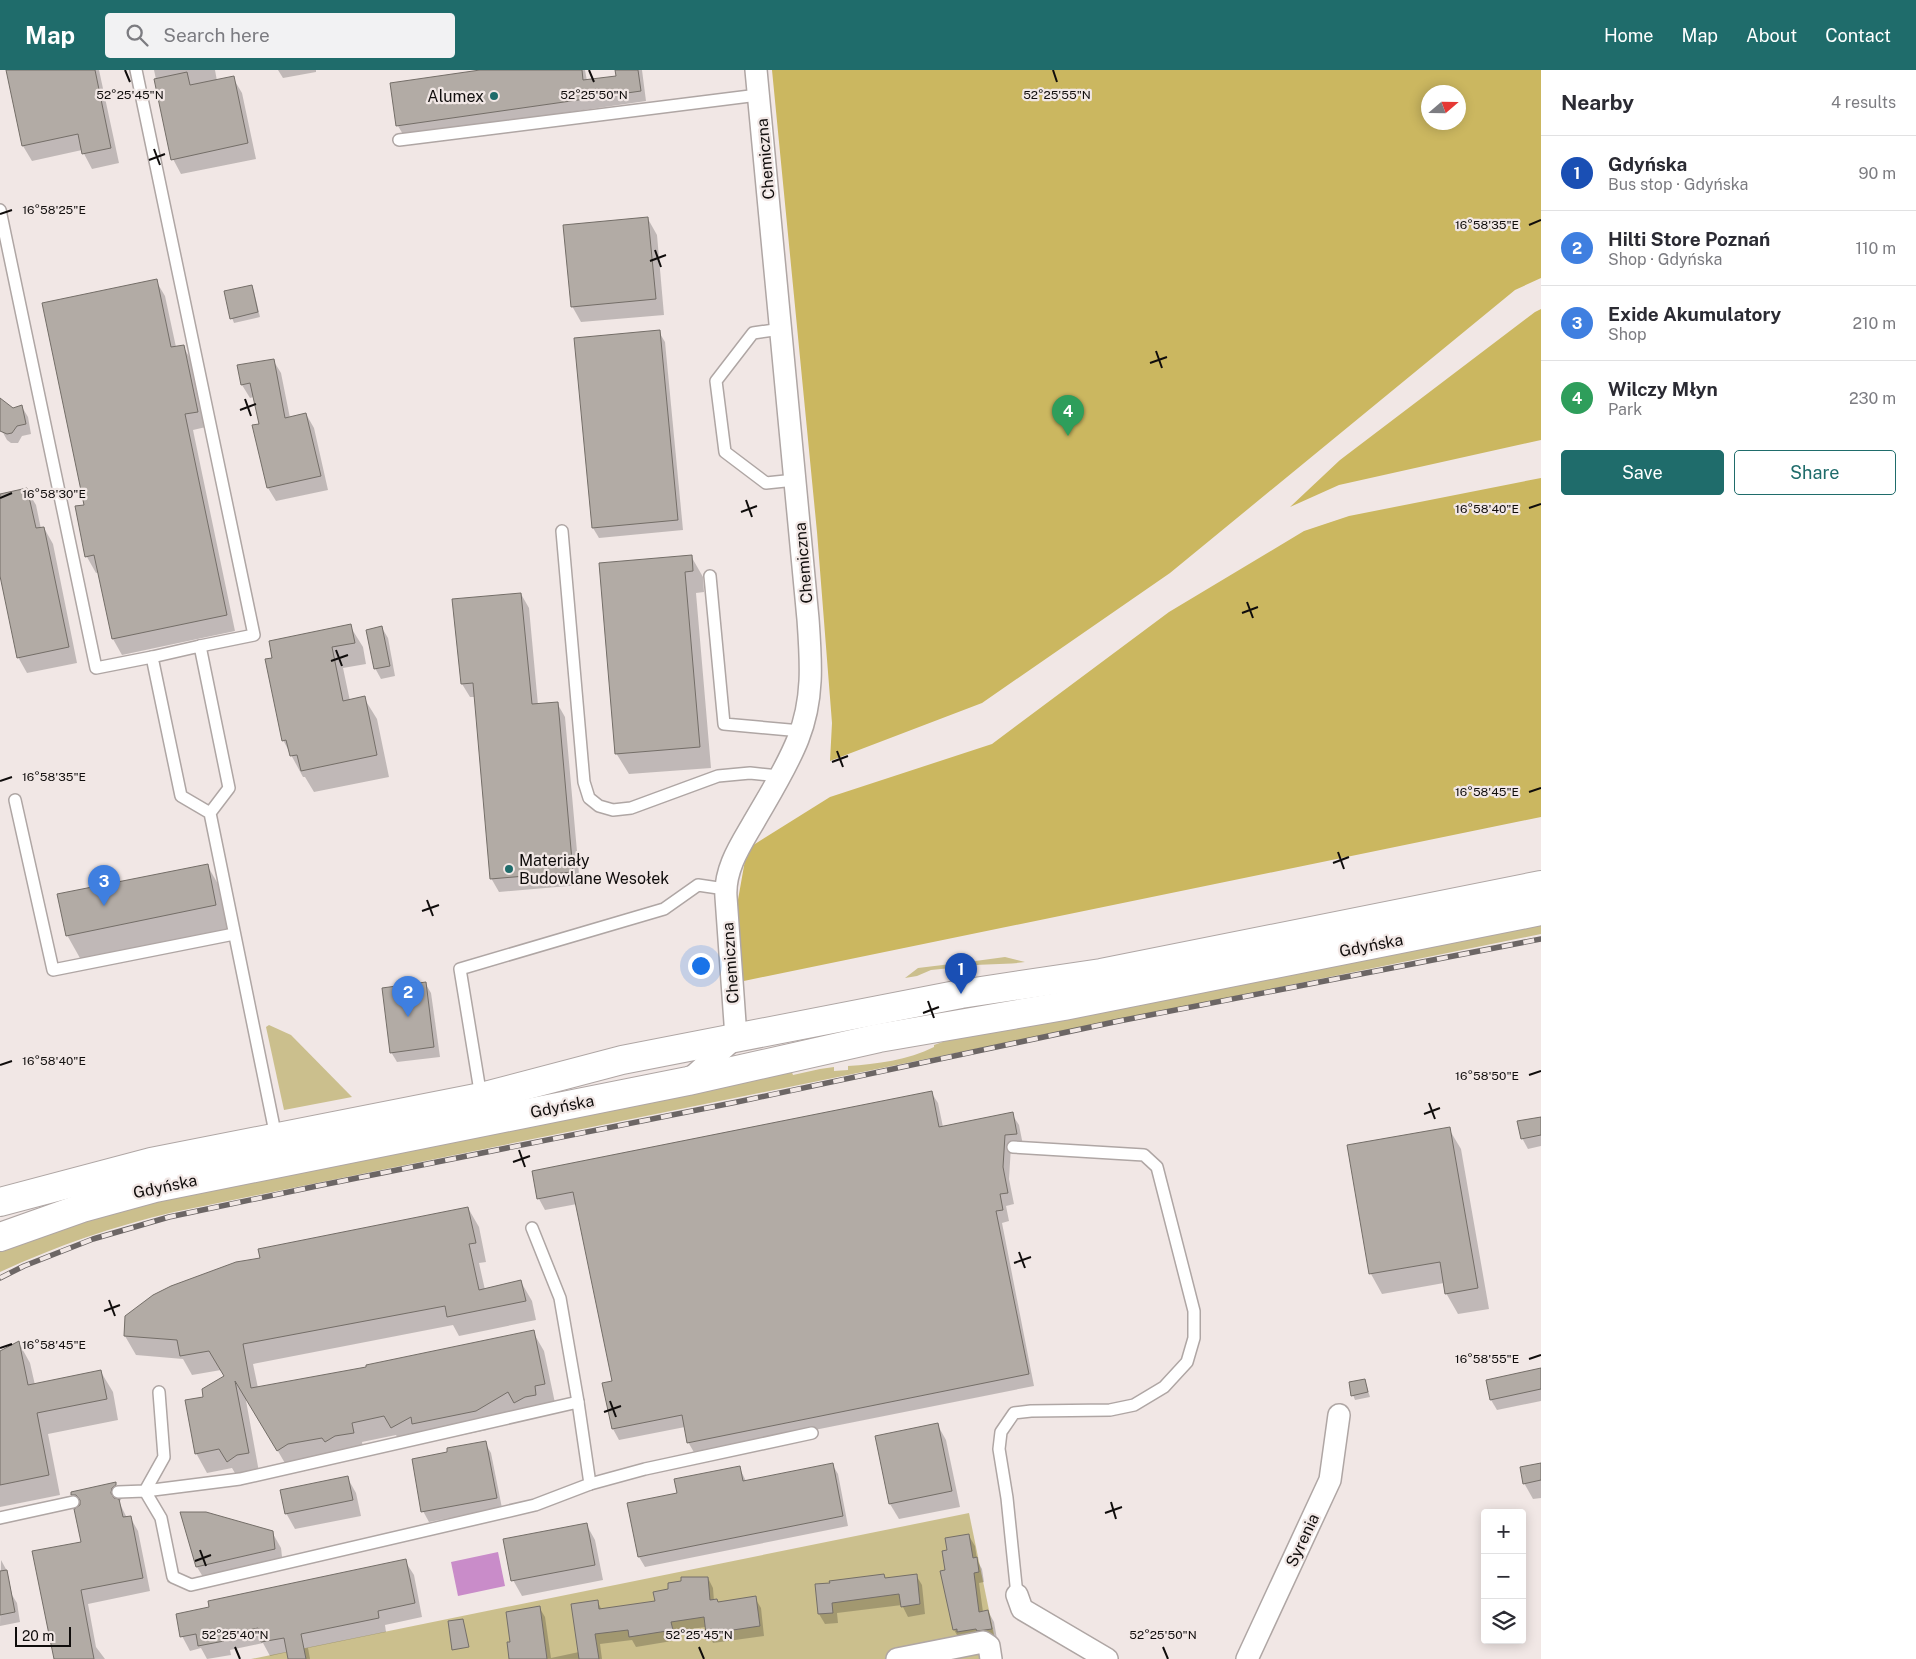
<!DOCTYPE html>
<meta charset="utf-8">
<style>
:root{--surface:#fff;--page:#f2f2f3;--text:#2b2b33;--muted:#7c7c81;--line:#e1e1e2;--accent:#1f6c6b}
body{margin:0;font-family:"Public Sans",sans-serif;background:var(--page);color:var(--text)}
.controls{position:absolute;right:15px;bottom:15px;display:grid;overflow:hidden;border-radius:5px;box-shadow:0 2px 12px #0003}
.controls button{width:45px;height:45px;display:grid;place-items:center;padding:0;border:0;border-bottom:1px solid var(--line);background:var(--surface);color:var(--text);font:25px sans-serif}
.compass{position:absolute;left:1421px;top:15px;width:45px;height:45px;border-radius:50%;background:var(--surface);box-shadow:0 2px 12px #0003;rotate:70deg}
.scale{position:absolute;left:15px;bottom:12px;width:56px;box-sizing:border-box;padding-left:5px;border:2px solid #100d0c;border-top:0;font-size:14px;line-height:18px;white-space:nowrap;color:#100d0c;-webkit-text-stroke:4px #f1e7e5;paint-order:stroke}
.you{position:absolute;left:700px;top:895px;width:18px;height:18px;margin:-12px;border:4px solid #fff;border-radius:50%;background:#1a73e8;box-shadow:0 0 0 8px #1a73e833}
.badge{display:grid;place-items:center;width:32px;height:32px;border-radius:50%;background:var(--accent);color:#fff;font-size:16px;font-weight:700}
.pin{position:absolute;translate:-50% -41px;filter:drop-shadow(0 1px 2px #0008)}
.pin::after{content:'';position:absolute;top:26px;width:18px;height:15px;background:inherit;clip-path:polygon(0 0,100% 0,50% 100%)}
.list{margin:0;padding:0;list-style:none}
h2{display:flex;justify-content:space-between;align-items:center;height:65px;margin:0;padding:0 20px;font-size:21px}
h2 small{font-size:16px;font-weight:400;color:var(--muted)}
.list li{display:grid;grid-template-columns:32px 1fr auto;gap:15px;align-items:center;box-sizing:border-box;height:75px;padding:0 20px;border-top:1px solid var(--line)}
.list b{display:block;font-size:19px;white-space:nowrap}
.list p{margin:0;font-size:16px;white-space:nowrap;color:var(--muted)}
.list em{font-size:16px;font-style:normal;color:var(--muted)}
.actions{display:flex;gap:10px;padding:15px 20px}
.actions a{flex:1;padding:11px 0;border:1px solid var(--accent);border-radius:5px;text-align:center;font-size:18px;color:var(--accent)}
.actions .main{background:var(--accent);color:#fff}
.icon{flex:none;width:28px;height:28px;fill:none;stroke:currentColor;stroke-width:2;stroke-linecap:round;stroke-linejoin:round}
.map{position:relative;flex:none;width:1541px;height:1589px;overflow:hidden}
header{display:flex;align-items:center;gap:30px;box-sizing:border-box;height:70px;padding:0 25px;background:var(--accent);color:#fff}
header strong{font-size:24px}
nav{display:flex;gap:28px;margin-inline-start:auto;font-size:18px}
.search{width:350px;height:45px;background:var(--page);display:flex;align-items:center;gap:12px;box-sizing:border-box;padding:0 18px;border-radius:5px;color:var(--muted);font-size:19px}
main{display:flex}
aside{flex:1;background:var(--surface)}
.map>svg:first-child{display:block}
.green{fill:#cbbf8d}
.forest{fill:#cbb760;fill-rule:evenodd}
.water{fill:#c98cc9}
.shadow{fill:#0003}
.building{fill:#b2aba5;stroke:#746e68}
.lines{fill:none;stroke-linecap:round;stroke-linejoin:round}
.service-casing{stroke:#afa6a4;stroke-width:14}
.minor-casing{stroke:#afa6a4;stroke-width:24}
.secondary-casing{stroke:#afa6a4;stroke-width:30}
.service{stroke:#fff;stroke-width:11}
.minor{stroke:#fff;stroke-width:21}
.secondary{stroke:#fff;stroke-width:28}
.rail-casing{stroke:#6c6665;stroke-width:5.5}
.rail{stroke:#f1e7e5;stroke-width:4;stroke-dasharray:11;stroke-linecap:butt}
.ticks{fill:none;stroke:#100d0c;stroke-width:2}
.poi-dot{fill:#1f6c6b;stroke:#f1e7e5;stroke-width:2}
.labels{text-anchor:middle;stroke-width:4.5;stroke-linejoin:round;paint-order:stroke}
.poi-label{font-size:16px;fill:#100d0c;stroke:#f1e7e5;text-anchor:end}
.street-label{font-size:16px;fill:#100d0c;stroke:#f1e7e5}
.ticks-label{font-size:12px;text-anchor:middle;fill:#100d0c;stroke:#f1e7e5;stroke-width:4.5;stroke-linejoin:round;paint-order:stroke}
</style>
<header>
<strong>Map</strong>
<div class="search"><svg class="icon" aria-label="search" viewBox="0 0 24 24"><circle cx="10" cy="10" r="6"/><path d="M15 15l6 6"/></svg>Search here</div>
<nav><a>Home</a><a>Map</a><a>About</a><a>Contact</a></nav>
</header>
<main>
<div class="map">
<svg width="1541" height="1589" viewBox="0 0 1541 1589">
<rect width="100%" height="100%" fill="#f1e7e5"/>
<g class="green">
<path d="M1541,853V864L174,1142C114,1156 56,1176 0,1202V1180L125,1137L791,1000L793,1005L820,999L834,997V1001L848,1000V996C877,994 908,990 934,977V975L951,969Z"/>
<path d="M1005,887L1025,892C1006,895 987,893 968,896V892Z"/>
<polygon points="951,894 951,898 931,900 917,906 905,908 918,898"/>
<polygon points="269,955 291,965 352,1027 284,1040 266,957"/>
<polygon points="969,1443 999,1589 251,1589"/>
</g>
<g class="forest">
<path d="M772,0H1541V208L1515,220L1170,503L982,633L830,691L832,653L817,462ZM1458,22V52H1428V22Z"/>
<polygon points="1541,239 1541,370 1339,415 1290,437 1340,390 1535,242"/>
<polygon points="1541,408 1541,747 739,912 736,841 747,779 830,727 992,674 1169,542 1304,461 1349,446"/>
</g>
<polygon class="water" points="498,1482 505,1516 458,1526 451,1492"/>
<g class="shadow">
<polygon points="7,0 99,0 119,93 92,99 82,80 32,91 23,76"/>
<polygon points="154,0 215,0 217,11 233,8 242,23 256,89 181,104 173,89"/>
<polygon points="278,0 316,0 316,2 283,8"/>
<polygon points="489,0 585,0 587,11 618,7 617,0 642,0 646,31 404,66 398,56"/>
<polygon points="648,149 657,165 664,245 581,252 572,236"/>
<polygon points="156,211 165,226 176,277 183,276 192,292 206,357 193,360 235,561 122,585 113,569 99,502 96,503 87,487 76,437 85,436"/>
<polygon points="252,216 254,221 260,247 234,253 232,248"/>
<polygon points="659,262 665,272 683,460 599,468 593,458"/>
<polygon points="273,290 281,303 290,348 306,344 314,358 328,420 276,431 268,418 254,356 260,355 254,327 250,328 242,315"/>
<polygon points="0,336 12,339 22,337 28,347 31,364 22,366 18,373 11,373 7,370 1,359"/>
<polygon points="27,420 36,435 41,459 44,458 53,474 77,593 27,603 18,587 0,500 0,425"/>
<polygon points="691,486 703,507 704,522 696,523 711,698 629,704 616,683"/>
<polygon points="521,524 529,538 538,635 557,633 565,647 580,815 499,822 491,808 475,627 470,627 462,614"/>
<polygon points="350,556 363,577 366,594 343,598 350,631 364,628 377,649 389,707 314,722 305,707 303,707 283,670 267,590"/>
<polygon points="382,558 388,568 395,606 381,609 375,598"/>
<polygon points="207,795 225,826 234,866 85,897 67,865"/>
<polygon points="425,913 431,923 440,987 397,992 391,982"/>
<polygon points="931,1022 938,1033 943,1057 1012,1044 1019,1055 1023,1075 1011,1076 1009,1109 1014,1134 1006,1136 1009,1151 1002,1153 1034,1316 695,1384 688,1372 685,1357 619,1370 613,1359 604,1314 614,1312 577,1134 545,1140 539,1129"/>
<polygon points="1541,1048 1541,1076 1528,1079 1522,1068"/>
<polygon points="1449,1059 1461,1079 1489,1239 1458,1244 1446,1223 1444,1213 1382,1224 1371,1204 1349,1076"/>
<polygon points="468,1138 479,1157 486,1192 479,1193 485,1220 521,1212 532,1231 536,1250 459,1266 453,1255 253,1294 258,1318 367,1298 533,1262 544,1281 555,1333 526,1351 520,1341 487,1360 403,1377 396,1365 362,1372 364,1382 289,1400 245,1325 259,1402 239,1410 232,1398 207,1403 196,1383 205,1328 225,1307 221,1300 192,1305 183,1289 136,1285 125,1266 261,1190"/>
<polygon points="19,1273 30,1293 35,1315 101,1302 113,1322 118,1350 48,1364 60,1425 0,1437 0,1282"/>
<polygon points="1541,1299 1541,1331 1497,1340 1491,1330 1487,1311"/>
<polygon points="1365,1310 1370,1327 1355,1330 1353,1325"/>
<polygon points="937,1354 946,1370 960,1437 899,1449 890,1434"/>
<polygon points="485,1373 491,1383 502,1438 429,1452 423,1441 449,1383"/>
<polygon points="832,1394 838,1404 848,1456 645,1497 639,1487 678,1424 739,1397 746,1411"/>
<polygon points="1541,1394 1541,1428 1533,1429 1524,1413"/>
<polygon points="347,1407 356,1423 361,1446 295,1459 286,1443"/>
<polygon points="115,1414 123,1427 119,1432 127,1448 130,1447 138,1461 150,1521 88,1534 96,1577 105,1589 55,1589 83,1473 80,1437 73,1424"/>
<polygon points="586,1454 595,1470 603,1510 522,1526 513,1510"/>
<polygon points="272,1462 281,1478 283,1495 206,1512 197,1497"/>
<polygon points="969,1466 975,1476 977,1490 982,1499 984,1512 979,1513 983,1542 988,1541 994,1552 997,1569 960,1570 954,1560 947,1501 949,1481"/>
<polygon points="1,1490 7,1501 12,1525 17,1533 20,1552 0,1556"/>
<polygon points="405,1491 414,1505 422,1547 385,1555 386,1562 308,1578 310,1589 289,1589 288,1582 270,1586 263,1573 230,1580 231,1585 207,1589 201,1578 190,1581 182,1566"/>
<polygon points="916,1505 922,1515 925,1544 908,1547 902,1535 837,1543 838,1553 825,1554 819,1544 817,1516 884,1506 886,1509"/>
<polygon points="708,1508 713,1518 714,1531 718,1533 755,1528 761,1538 764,1566 713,1573 708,1563 706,1557 676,1561 678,1570 636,1577 632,1570 600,1574 602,1589 510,1589 511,1573 539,1537 545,1547 551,1588 579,1582 597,1531 602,1540 656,1532 670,1519"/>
</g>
<g class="building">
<polygon points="6,0 95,0 111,78 82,84 78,64 22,76"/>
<polygon points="480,0 582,0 583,10 616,6 615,0 638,0 641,21 396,56 390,13"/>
<polygon points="187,2 190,15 234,6 248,73 171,90 154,9"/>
<polygon points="648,147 656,229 571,237 563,155"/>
<polygon points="157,209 171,277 184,275 198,342 185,344 227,545 112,569 94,485 85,487 75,436 84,435 42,233"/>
<polygon points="252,215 258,242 230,249 224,221"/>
<polygon points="660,260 678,450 592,458 574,268"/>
<polygon points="274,289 285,348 306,343 321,406 267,418 252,355 259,354 250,313 241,315 237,295"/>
<polygon points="0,328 13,338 22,335 26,354 17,356 12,363 7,364 0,361"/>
<polygon points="27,418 36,458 44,457 69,577 17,588 0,506 0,424"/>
<polygon points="692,485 693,501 685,502 700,677 615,684 599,493"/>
<polygon points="521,523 532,634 558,632 573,802 490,809 473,613 461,614 452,529"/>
<polygon points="351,554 355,573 332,577 343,631 365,626 377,685 301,701 297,685 290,686 286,670 282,671 265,589 272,588 269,571"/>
<polygon points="382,556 390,596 374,599 366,560"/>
<polygon points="208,794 216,835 66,866 57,824"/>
<polygon points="426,912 434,977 390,983 382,918"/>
<polygon points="932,1021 939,1057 1013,1042 1017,1064 1005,1065 1003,1097 1008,1123 1000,1124 1003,1140 996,1141 1029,1304 687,1373 682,1345 612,1359 602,1313 612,1311 573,1122 537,1129 532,1101"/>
<polygon points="1541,1047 1541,1065 1521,1069 1517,1051"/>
<polygon points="1450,1057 1478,1218 1445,1224 1440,1192 1369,1204 1347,1075"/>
<polygon points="468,1137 476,1173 469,1174 479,1220 521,1210 526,1231 447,1247 445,1236 243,1274 251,1318 366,1297 366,1295 534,1260 545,1314 535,1316 536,1325 525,1327 514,1333 508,1322 476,1341 412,1354 411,1347 391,1358 384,1346 352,1353 354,1363 335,1366 325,1372 322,1368 288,1374 277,1381 235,1311 249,1383 237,1385 227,1392 219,1379 195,1384 185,1330 203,1327 202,1319 224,1306 209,1281 180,1286 177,1270 124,1266 125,1246 153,1225 171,1216 236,1192 260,1188 258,1179"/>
<polygon points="19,1271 28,1315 101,1300 107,1329 37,1343 49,1405 0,1415 0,1281"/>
<polygon points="1541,1298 1541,1319 1490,1330 1486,1310"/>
<polygon points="1365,1309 1368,1322 1351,1326 1349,1312"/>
<polygon points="938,1353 952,1421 889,1434 875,1366"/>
<polygon points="486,1371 497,1428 421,1442 412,1389 447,1382 447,1378"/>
<polygon points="833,1393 843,1446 638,1487 627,1433 677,1423 674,1409 740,1396 743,1411"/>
<polygon points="1541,1393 1541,1410 1523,1414 1520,1397"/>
<polygon points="348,1406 353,1430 285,1444 280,1420"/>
<polygon points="116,1412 116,1415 112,1418 111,1423 114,1428 119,1429 123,1447 131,1446 143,1508 81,1520 94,1589 54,1589 32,1481 81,1472 74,1439 80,1435 80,1430 76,1425 71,1425 71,1422"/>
<polygon points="180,1442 206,1442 273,1461 275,1479 196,1497"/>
<polygon points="587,1453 595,1495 511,1511 503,1469"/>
<polygon points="969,1464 973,1488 977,1487 979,1502 974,1503 979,1542 988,1540 992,1559 977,1561 976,1559 957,1562 957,1559 953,1560 940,1501 945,1500 942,1481 947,1480 945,1468"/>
<polygon points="406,1489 415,1533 378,1541 379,1548 301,1564 306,1589 288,1589 284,1568 261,1572 258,1558 223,1566 224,1571 198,1576 196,1564 180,1567 176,1544 209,1537 208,1531"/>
<polygon points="7,1500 15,1542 0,1545 0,1501"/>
<polygon points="884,1504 885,1508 917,1504 920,1534 901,1537 899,1524 832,1533 833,1543 818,1544 815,1514 830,1513 829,1511"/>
<polygon points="681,1507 708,1507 710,1530 717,1529 718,1532 756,1526 760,1556 706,1564 704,1547 671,1552 673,1560 629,1567 628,1560 595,1564 599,1589 579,1589 571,1534 598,1530 599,1539 655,1531 653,1522 668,1519 668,1513 681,1511"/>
<polygon points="540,1536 547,1589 509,1589 507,1572 510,1572 506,1542"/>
<polygon points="463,1549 469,1577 452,1580 448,1551"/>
</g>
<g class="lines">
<defs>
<g id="service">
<polyline points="136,0 254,565 200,576"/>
<polyline points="399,70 758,25"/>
<polyline points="0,140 96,598 152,587"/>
<polyline points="781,259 753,263 716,311 725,382 766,413 795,410"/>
<polyline points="562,461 584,712 589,728 599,736 613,740 631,738 718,706 750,703 779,706"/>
<polyline points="710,506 724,654 801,661"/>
<polyline points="15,730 53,900 234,864"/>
<polyline points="210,743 229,718 200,576 152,587 181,726 210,743 276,1067"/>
<polyline points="481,1027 460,899 664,839 698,815 725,819"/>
<polyline points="1013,1077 1144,1085 1157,1097 1194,1241 1194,1268 1187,1292 1164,1317 1134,1335 1110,1340 1031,1341 1014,1343 1001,1362 999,1379 1007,1428 1017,1525"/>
<polyline points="532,1158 560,1228 578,1332"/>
<polyline points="590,1414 645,1399 812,1363"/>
<polyline points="145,1421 164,1387 159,1322"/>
<polyline points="118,1422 145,1421 161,1448 173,1507 191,1515 535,1435 590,1414 578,1332 240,1409 145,1421"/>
<polyline points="0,1448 73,1432"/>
</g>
<g id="minor">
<path d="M736,967L726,827C724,798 742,773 755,750C770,724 787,697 798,669C814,629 811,591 808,549L756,0"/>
<polyline points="688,1011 736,967"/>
<polyline points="1017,1525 1022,1539 1107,1589"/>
<polyline points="897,1589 983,1572 989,1576 991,1589"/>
<polyline points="1247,1589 1330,1410 1339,1345"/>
</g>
<g id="secondary">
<polyline points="0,1132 151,1092 481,1027 622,990 961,924 1101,903 1541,815"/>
<polyline points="0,1167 82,1138 155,1118 688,1011 879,968 1064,936 1541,841"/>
</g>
</defs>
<use href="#service" class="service-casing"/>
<use href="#minor" class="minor-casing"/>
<use href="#secondary" class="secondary-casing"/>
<use href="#service" class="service"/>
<use href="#minor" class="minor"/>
<use href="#secondary" class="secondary"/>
<defs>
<polyline id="rail" points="0,1208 24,1196 93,1169 169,1147 317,1116 737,1032 1119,951 1541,869"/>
</defs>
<use href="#rail" class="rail-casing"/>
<use href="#rail" class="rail"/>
</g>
<path class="ticks" d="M125,0L130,12M589,0L594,12M1053,0L1057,12M154,79L160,95M149,90L165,84M0,144L12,140M1529,155L1541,150M655,180L661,197M650,191L666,185M1156,281L1162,298M1150,293L1167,287M245,329L251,346M240,340L256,334M0,428L12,423M746,430L752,447M1529,438L1541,434M741,442L757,436M1247,532L1253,548M1242,543L1258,537M336,580L342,596M331,591L348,585M837,681L843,697M832,692L848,686M0,711L12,707M1529,722L1541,718M1338,782L1344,799M1333,793L1349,787M427,830L433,846M422,841L439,835M928,931L934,948M923,943L939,937M0,995L12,991M1529,1005L1541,1001M1429,1033L1435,1049M1424,1044L1440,1038M519,1080L525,1097M513,1092L530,1086M1019,1182L1025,1198M1014,1193L1031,1187M109,1230L115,1246M104,1241L120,1235M0,1278L12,1274M1529,1289L1541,1285M610,1331L616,1347M604,1342L621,1336M1111,1432L1116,1449M1105,1443L1122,1437M200,1480L206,1496M195,1491L211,1485M235,1577L240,1589M699,1577L704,1589M1163,1577L1168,1589"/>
<g class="poi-dot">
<circle cx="494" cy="26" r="5"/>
<circle cx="509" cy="799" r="5"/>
</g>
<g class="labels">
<g class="poi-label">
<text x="484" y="32">Alumex</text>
<text x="519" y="796" text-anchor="start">Materiały<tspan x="519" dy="18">Budowlane Wesołek</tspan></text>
</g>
<g class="street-label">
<text transform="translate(765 89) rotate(-95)" y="6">Chemiczna</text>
<text transform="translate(803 493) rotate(-95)" y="6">Chemiczna</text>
<text transform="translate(1371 875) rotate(-11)" y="6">Gdyńska</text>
<text transform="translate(730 893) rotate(-94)" y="6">Chemiczna</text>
<text transform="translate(562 1036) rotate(-11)" y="6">Gdyńska</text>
<text transform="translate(165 1116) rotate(-12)" y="6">Gdyńska</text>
<text transform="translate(1302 1470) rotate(-65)" y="6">Syrenia</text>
</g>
</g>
<g class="ticks-label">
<text x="130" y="29">52°25'45"N</text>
<text x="594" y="29">52°25'50"N</text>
<text x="1057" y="29">52°25'55"N</text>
<text x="54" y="144">16°58'25"E</text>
<text x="1487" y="159">16°58'35"E</text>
<text x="54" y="428">16°58'30"E</text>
<text x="1487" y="443">16°58'40"E</text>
<text x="54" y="711">16°58'35"E</text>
<text x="1487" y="726">16°58'45"E</text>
<text x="54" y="995">16°58'40"E</text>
<text x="1487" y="1010">16°58'50"E</text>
<text x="54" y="1279">16°58'45"E</text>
<text x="1487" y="1293">16°58'55"E</text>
<text x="235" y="1569">52°25'40"N</text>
<text x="699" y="1569">52°25'45"N</text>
<text x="1163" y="1569">52°25'50"N</text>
</g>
</svg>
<div class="controls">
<button>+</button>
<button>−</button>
<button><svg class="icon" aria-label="layers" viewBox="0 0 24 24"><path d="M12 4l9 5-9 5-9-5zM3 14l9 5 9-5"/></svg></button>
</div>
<svg class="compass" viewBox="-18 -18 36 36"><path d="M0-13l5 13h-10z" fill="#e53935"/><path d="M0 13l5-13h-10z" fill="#7c7c81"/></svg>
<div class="scale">20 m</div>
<div class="you"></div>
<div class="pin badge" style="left:961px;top:924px;background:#1a4fb4">1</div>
<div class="pin badge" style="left:408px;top:947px;background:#3f7fe0">2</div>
<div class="pin badge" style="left:104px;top:836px;background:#3f7fe0">3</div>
<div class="pin badge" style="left:1068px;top:366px;background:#2e9e5b">4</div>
</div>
<aside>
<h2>Nearby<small>4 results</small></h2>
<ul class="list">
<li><span class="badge" style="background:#1a4fb4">1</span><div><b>Gdyńska</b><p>Bus stop · Gdyńska</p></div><em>90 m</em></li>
<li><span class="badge" style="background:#3f7fe0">2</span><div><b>Hilti Store Poznań</b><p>Shop · Gdyńska</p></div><em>110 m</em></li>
<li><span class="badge" style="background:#3f7fe0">3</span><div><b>Exide Akumulatory</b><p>Shop</p></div><em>210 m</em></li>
<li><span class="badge" style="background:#2e9e5b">4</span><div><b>Wilczy Młyn</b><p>Park</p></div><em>230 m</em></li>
</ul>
<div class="actions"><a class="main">Save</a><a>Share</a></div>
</aside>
</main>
